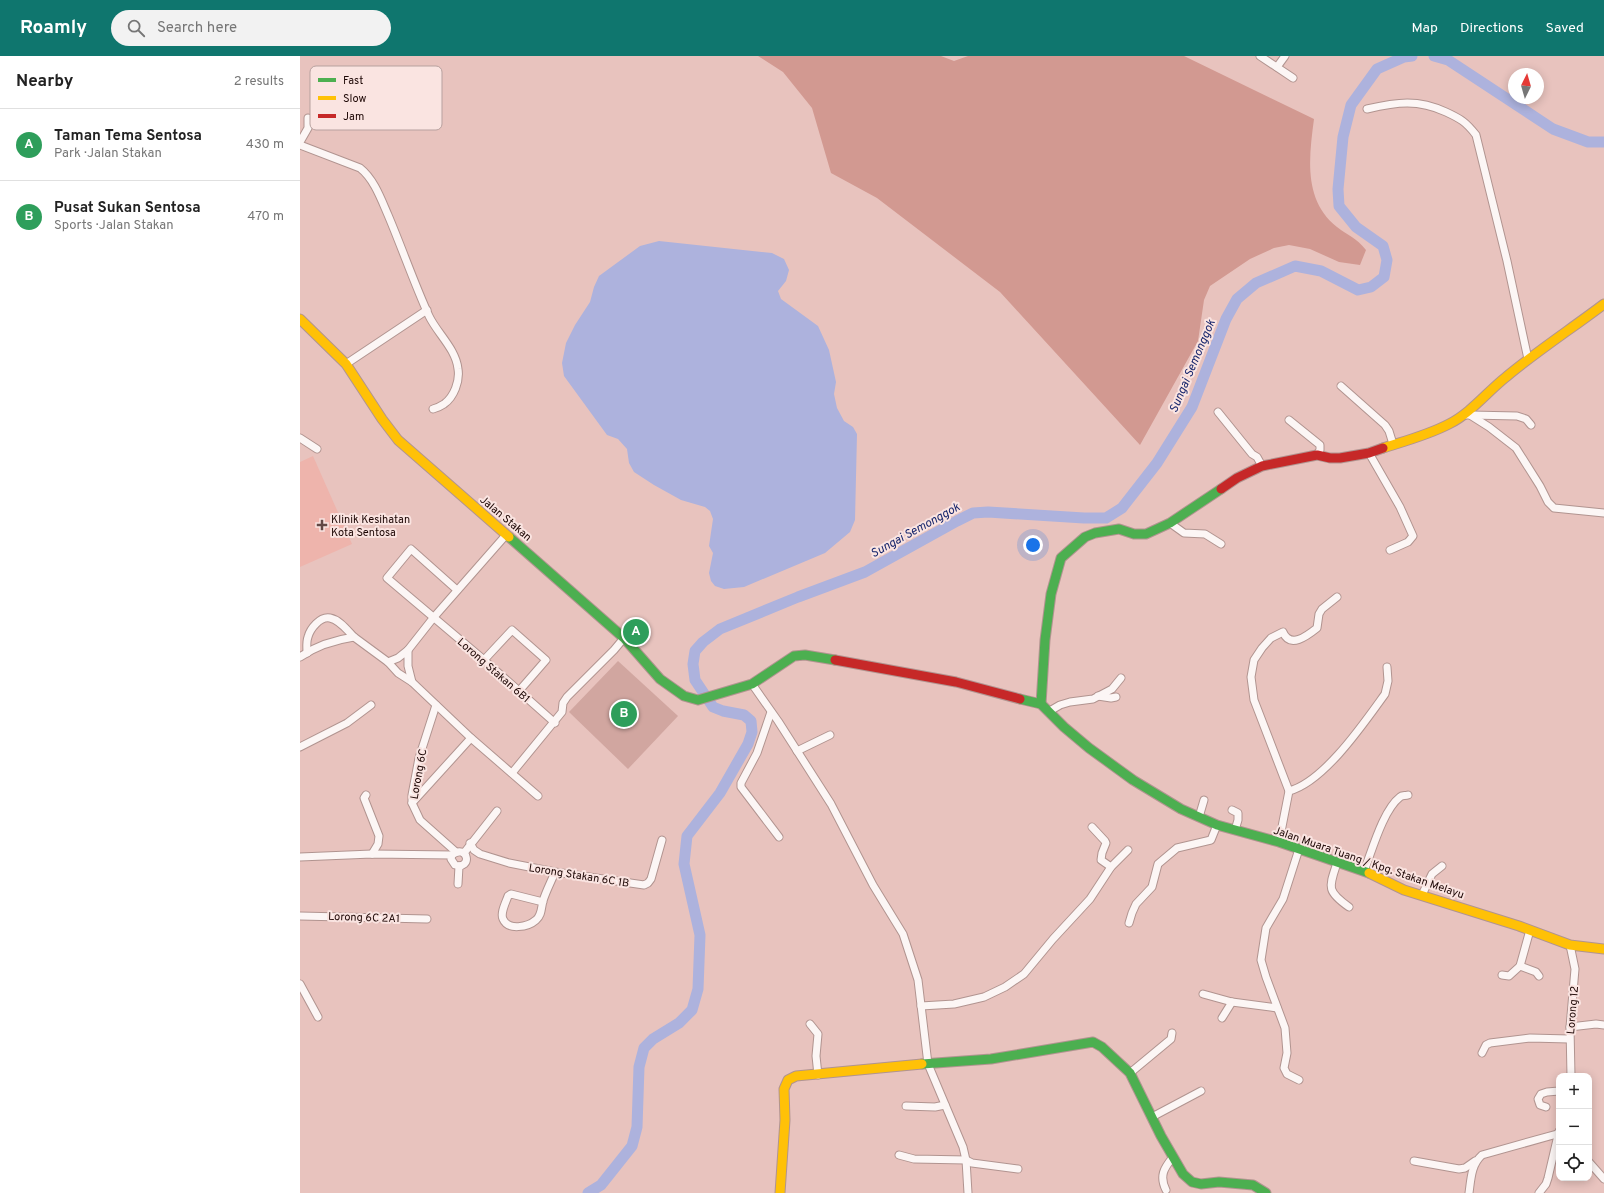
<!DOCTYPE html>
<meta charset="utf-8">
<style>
:root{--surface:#fff;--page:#f2f2f2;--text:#222;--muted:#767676;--line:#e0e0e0;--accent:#0f766e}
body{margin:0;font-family:Overpass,sans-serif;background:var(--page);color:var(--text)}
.controls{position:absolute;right:12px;bottom:12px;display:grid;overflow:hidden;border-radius:8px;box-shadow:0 2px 10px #0003}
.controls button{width:36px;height:36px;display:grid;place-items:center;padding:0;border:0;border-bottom:1px solid var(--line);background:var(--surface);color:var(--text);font:20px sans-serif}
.compass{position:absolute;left:1208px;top:12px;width:36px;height:36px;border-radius:50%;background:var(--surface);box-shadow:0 2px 10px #0003;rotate:5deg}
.you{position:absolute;left:733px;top:489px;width:14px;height:14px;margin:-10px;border:3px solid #fff;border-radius:50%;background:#1a73e8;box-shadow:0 0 0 6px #1a73e833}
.badge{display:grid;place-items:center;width:26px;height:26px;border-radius:50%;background:var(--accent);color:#fff;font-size:13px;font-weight:700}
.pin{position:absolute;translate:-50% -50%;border:2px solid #fff;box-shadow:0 1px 4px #0006}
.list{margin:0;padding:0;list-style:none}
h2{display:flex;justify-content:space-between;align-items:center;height:52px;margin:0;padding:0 16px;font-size:17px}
h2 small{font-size:13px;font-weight:400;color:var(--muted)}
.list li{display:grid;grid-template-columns:26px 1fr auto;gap:12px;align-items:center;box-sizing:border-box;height:72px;padding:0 16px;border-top:1px solid var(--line)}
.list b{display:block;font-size:15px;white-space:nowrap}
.list p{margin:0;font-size:13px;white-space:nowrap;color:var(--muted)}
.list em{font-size:13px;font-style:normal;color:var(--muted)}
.icon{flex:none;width:22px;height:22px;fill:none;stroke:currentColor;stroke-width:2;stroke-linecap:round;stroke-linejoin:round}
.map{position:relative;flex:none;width:1304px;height:1137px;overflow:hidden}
header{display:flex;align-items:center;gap:24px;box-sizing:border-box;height:56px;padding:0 20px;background:var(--accent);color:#fff}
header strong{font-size:19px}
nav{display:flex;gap:22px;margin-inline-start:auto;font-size:14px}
.search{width:280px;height:36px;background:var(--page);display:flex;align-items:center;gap:10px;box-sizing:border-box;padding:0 14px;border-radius:22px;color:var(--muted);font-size:15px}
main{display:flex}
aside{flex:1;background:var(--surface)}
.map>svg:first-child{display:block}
.built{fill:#eeb4ac}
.green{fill:#d1a6a0}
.forest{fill:#d29991}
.water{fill:#adb2dd}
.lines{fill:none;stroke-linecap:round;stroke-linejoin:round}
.river{stroke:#adb2dd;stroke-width:11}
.street-casing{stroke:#b19490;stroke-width:9}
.fast-casing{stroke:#b19490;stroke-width:11}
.slow-casing{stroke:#b19490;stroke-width:11}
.jam-casing{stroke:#b19490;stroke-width:11}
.street{stroke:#fcf6f5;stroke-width:7}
.fast{stroke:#4caf50;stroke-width:9}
.slow{stroke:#ffc107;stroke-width:9}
.jam{stroke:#c62828;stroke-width:9}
.poi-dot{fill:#634845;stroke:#fae4e1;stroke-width:1.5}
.labels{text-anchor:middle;stroke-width:4;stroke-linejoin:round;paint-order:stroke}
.street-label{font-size:11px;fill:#1c0604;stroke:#fae4e1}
.poi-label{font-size:11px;fill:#1c0604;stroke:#fae4e1;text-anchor:start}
.water-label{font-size:12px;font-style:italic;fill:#15246b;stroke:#fae4e1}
.key{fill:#fae4e1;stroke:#b7a19f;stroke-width:1}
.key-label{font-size:11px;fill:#1c0604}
</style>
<header>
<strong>Roamly</strong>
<div class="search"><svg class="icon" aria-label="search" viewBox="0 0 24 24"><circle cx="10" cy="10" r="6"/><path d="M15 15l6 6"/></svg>Search here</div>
<nav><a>Map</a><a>Directions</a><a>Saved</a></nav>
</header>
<main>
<aside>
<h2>Nearby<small>2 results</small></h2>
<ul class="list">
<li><span class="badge" style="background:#2e9e5b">A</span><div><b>Taman Tema Sentosa</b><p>Park · Jalan Stakan</p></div><em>430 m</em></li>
<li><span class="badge" style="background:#2e9e5b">B</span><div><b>Pusat Sukan Sentosa</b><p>Sports · Jalan Stakan</p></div><em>470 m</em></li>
</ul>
</aside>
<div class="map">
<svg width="1304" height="1137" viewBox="0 0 1304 1137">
<rect width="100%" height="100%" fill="#e8c3be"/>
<polygon class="built" points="13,400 52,488 0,511 0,406"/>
<polygon class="green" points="318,605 378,660 328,713 269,656"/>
<path class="forest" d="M458,0H641L654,5L668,0H884L1014,63C1009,101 1003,144 1037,171C1048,180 1056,181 1066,194L1060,209L1039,206L1010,193L989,189L974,192L950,203L910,230L904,244L898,285L840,389L700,236L577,142L531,117L512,52L483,16Z"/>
<polygon class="water" points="359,185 472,197 484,203 489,214 486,225 478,235 481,243 518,270 529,294 536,326 534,338 537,352 544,365 553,371 557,378 555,464 550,476 525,497 444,531 424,533 415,530 411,525 409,517 413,497 409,490 413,463 410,455 405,451 381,444 354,429 334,416 329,407 327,393 318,383 307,379 264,320 262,307 266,287 275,269 290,246 294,231 299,220 340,190"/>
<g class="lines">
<g class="river">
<polyline points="1134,0 1148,4 1253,73 1288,86 1304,86"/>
<polyline points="288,1137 301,1129 332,1090 337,1071 339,1011 344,992 353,983 379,967 392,954 398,933 400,879 384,808 387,780 420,737 448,688 452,676 451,665 444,659 423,655 413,651 395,624 393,608 395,595 403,586 420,573 498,541 565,516 657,465 673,457 688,456 784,462 806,462 822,452 857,407 892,351 926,263 937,243 956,227 995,210 1021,215 1058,234 1071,231 1084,221 1087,204 1083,190 1056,171 1039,150 1038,133 1043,81 1051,49 1077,13 1104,1 1112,0"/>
</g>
<defs>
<g id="street">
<polyline points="960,0 993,22"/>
<polyline points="977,11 985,0"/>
<path d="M1067,53C1097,46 1118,43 1146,56C1161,63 1166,66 1176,79L1207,205L1228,303"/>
<polyline points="0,86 8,72 8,62"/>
<path d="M0,89L60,112C74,123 81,143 88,159C102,192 114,227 129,260C137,277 156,293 158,313C160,325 154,341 144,348C141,350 137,352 133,353"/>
<polyline points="46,308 127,254"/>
<polyline points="1041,330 1085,369 1089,375 1093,388"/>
<polyline points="918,356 952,398 957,401 962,410"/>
<polyline points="1164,359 1170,359 1189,371 1216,392 1240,430 1248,446 1254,452 1304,457"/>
<polyline points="1170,359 1217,360 1226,363 1231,369"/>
<polyline points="989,364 1020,389 1020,394 1017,399"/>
<polyline points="0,382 17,393"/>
<polyline points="1069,397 1100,451 1113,480 1108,486 1090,494"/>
<polyline points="870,467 884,477 905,478 921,488"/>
<polyline points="157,534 111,493 87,522 184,604 255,667"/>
<polyline points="108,594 134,561 206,479"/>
<path d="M7,597C7,592 6,586 8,581C10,573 20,560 30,562C40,564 47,574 54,581"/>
<path d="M0,601C16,590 34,584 54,581L88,606L98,617L112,626L171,682L238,740"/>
<polyline points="184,604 212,574 246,604 219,635"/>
<polyline points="88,606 98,602 108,594 108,610 112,626"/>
<polyline points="452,628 478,665 531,748 573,829 603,878 618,924 628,1008 663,1091 666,1104 668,1137"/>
<polyline points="798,640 811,642 816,641"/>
<polyline points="136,649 119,702 112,739 112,747 120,764 156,796"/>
<polyline points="471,656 457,697 441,727 441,731 479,781"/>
<polyline points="748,656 760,649 770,646 793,643 812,633 821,622"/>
<polyline points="0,691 47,667 71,649"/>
<polyline points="497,695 530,679"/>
<polyline points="212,717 262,656 263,647 267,641 314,594 324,582"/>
<path d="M989,735C1024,726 1064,667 1085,638L1088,625L1087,611"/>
<polyline points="66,739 64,742 79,780 78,788 72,798"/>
<polyline points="112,747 171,682"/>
<polyline points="932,754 938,757 938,764 935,774"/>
<polyline points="899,761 904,744"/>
<polyline points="792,771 805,785 806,787 802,797 801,804 811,811"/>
<path d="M979,786L989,735L954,644L951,621L954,604L962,592L971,582L983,576C990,593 1007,580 1017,572L1019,558L1022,553L1037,541"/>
<polyline points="170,787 174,794 180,798 209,807 255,816 344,829 348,827 351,823 362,784"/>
<polyline points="999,793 983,843 966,872 961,904 966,921 985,972 987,997 984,1012 987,1018 999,1024"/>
<polyline points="164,797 197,755"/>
<path d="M0,801L72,798L152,799C168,787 173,814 155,809L151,803L152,799"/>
<path d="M1037,807C1029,831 1026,835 1049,851"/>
<path d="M1064,815C1072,795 1083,754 1100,741C1102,739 1105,740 1108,739"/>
<polyline points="158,828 159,810"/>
<polyline points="1122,839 1132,818 1142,810"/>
<path d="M243,846L211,838L208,840C206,846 200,857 203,863C208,875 228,871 236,864C242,859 241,852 243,845C246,835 251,826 255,816"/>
<polyline points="0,860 127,863"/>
<polyline points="829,867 832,857 836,848 852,831 858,808 877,792 911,784 917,769"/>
<polyline points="1270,889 1275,913 1270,971 1271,1020"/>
<polyline points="1220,910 1236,916 1239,920"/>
<polyline points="1202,919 1209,920 1220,910 1230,874"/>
<polyline points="0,928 18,961"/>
<polyline points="903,938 932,946 977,952"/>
<polyline points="621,950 654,948 684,941 705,931 724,918 753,883 790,843 811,811 828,794"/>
<polyline points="922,962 932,946"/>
<polyline points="510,968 518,978 516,1000 518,1019"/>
<polyline points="1270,971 1296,968 1304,969"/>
<polyline points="1182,997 1186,989 1190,987 1230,982 1269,983"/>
<polyline points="830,1017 871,983 872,977"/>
<polyline points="606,1050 635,1051 645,1049"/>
<polyline points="1246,1051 1240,1049 1238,1043 1241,1038 1247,1036 1259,1035"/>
<polyline points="852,1061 901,1035"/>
<polyline points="599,1099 614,1103 666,1104 672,1107 718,1113"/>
<polyline points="1114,1105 1159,1113 1165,1112 1175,1105"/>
<polyline points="1289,1106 1304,1123"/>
<path d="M866,1134C859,1120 864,1112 873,1101"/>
<path d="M1169,1137C1171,1123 1171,1109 1182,1099L1257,1078"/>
<polyline points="1239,1137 1246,1128 1248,1122 1259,1075"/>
</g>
<g id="fast">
<polyline points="209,481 324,582 360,623 384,640 398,644 452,628 494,600 505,599 535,604"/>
<polyline points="720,643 741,648 764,671 789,692 833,724 881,753 917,769 979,786 1069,817"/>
<polyline points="741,648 745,584 751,538 761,502 785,481 795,477 819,473 834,478 846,478 870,467 921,433"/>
<polyline points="622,1008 691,1003 793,986 802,991 830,1017 861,1080 883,1118 892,1126 901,1128 919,1126 953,1129 966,1137"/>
</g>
<g id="slow">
<polyline points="0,263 46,308 82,363 98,384 209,481"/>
<path d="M1083,392C1105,385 1128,379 1149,368C1171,357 1187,336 1206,321C1237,295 1271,273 1304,248"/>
<polyline points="1069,817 1104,834 1219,870 1270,889 1304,893"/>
<polyline points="480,1137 485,1064 484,1033 488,1024 496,1020 622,1008"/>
</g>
<g id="jam">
<polyline points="921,433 937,422 962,410 1017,399 1030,402 1040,402 1069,397 1083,392"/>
<polyline points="535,604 656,626 720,643"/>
</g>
</defs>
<use href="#street" class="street-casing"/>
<use href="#fast" class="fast-casing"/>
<use href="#slow" class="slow-casing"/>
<use href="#jam" class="jam-casing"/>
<use href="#street" class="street"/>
<use href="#fast" class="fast"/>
<use href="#slow" class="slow"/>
<use href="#jam" class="jam"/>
</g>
<path class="poi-dot" d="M20 463h4v4h4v4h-4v4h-4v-4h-4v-4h4z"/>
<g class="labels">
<g class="street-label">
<text transform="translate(206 462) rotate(40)" y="4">Jalan Stakan</text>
<text transform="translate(194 614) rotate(41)" y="4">Lorong Stakan 6B1</text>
<text transform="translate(118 718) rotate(-80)" y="4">Lorong 6C</text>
<text transform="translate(1069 806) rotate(19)" y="4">Jalan Muara Tuang / Kpg. Stakan Melayu</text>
<text transform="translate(279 819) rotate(9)" y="4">Lorong Stakan 6C 1B</text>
<text transform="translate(64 861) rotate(2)" y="4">Lorong 6C 2A1</text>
<text transform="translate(1272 954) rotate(-85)" y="4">Lorong 12</text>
</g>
<g class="poi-label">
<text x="31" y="467">Klinik Kesihatan<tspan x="31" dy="13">Kota Sentosa</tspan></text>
</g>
<g class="water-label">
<text transform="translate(892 310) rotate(-67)" y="4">Sungai Semonggok</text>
<text transform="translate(615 474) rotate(-29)" y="4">Sungai Semonggok</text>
</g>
</g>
<rect x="10" y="10" width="132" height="64" rx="6" class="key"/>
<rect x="18" y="22" width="18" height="4" fill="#4caf50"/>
<rect x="18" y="40" width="18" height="4" fill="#ffc107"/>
<rect x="18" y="58" width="18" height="4" fill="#c62828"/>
<g class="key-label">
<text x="43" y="28">Fast</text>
<text x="43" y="46">Slow</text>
<text x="43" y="64">Jam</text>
</g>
</svg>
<div class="controls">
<button>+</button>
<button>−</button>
<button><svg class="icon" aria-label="locate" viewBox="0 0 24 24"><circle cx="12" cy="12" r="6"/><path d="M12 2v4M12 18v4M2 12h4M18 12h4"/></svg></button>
</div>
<svg class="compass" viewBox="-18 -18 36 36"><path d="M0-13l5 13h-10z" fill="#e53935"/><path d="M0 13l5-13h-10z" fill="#767676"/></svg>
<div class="you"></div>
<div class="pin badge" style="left:336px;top:576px;background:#2e9e5b">A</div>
<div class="pin badge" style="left:324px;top:658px;background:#2e9e5b">B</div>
</div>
</main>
